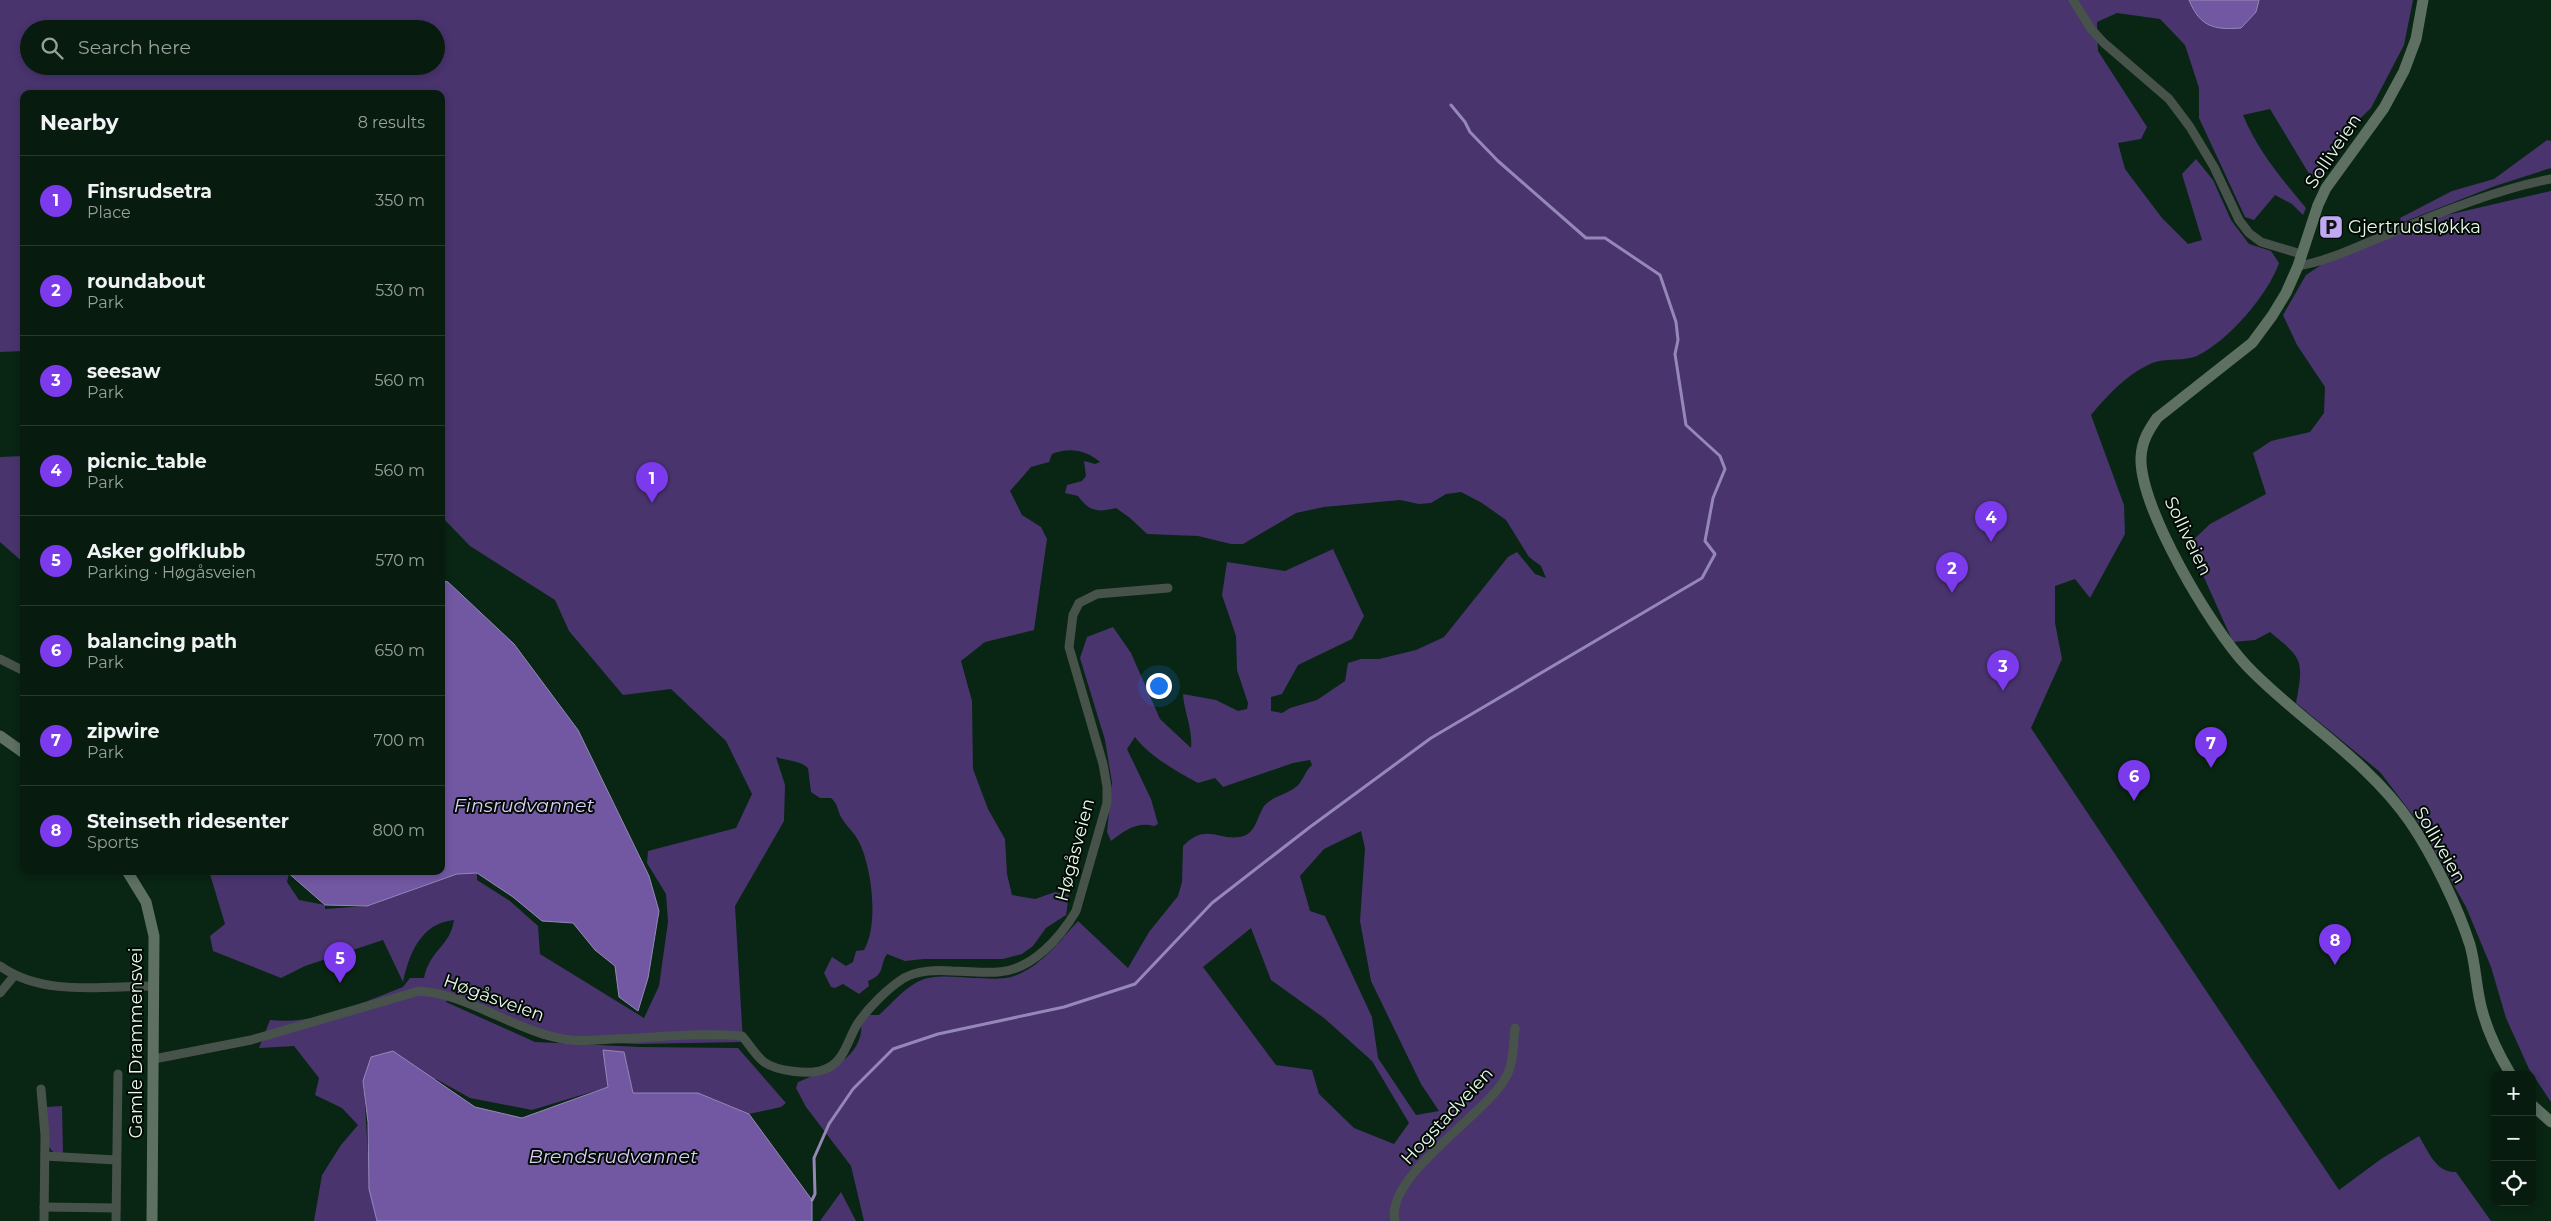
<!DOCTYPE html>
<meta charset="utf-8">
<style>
:root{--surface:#071c0e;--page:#102517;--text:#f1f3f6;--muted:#98a19e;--line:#283a2e;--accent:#7c3aed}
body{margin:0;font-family:Montserrat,sans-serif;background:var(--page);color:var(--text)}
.controls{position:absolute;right:15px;bottom:15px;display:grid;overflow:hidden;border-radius:10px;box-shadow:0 2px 8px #0003}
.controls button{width:45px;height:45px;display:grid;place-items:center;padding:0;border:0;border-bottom:1px solid var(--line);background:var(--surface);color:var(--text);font:25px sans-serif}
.you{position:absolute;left:1158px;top:685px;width:18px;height:18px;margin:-12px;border:4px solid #fff;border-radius:50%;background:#1a73e8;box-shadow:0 0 0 8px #1a73e833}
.badge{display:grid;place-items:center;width:32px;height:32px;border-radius:50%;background:var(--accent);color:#fff;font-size:16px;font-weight:700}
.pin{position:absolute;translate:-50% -41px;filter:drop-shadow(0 1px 2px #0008)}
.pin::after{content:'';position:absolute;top:26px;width:18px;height:15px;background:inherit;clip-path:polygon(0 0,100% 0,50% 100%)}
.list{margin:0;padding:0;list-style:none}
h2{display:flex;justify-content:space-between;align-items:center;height:65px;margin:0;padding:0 20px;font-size:21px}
h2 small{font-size:16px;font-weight:400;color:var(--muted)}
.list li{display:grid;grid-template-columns:32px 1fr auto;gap:15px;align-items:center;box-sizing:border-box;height:90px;padding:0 20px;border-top:1px solid var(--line)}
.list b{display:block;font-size:19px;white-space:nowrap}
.list p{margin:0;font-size:16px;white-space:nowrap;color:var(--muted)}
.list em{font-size:16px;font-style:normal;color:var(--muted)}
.icon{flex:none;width:28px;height:28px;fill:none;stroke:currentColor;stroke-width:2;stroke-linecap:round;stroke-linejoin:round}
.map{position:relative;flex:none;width:2551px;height:1221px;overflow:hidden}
.search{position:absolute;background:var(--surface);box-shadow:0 2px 8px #0003;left:20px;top:20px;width:425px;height:55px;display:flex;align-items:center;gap:12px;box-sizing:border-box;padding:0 18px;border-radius:28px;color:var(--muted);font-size:19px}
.panel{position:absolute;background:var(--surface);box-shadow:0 2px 8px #0003;left:20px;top:90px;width:425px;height:785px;border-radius:10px}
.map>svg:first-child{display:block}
.green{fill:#49346e;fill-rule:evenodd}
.water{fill:#7258a3;stroke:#9588b9}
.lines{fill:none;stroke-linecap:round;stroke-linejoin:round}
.stream{stroke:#9588b9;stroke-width:3}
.street{stroke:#47534a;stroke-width:9}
.secondary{stroke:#5d7062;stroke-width:11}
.labels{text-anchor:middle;stroke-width:4;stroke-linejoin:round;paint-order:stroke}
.street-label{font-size:18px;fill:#e8f9ec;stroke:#030b05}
.poi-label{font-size:18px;fill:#e8f9ec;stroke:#030b05;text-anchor:start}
.water-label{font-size:19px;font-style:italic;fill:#dacef8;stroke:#030b05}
</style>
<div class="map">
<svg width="2551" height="1221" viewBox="0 0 2551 1221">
<rect width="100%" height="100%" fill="#092513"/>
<g class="green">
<path d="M0,0H2189L2194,11L2256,12L2259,0H2413L2404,45L2371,108L2340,138L2318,181L2308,172L2270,109L2243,115C2258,151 2281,178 2306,208L2303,215L2292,204L2275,195L2254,220L2245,217L2199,118V88L2185,45L2160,19L2117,13L2097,22L2098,51L2147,127L2141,139L2118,143L2125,169L2162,218L2188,244L2202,240L2182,174L2196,159L2213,180L2231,220L2249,244L2271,251L2279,263C2268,295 2228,341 2197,356C2182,362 2162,357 2148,365C2125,376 2107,396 2091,415L2124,505L2125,534L2090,598L2075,579L2055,586V623L2062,659L2031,728L2339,1190L2381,1159L2419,1136C2428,1151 2436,1173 2456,1172L2491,1221H864L851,1166L806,1107L796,1088L798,1082C821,1072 852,1064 860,1037C863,1028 859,1020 864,1011L871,1015H879C892,1003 907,985 924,979C939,975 958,977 973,978C986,978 999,980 1011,977C1040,968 1058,943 1078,921L1128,968L1149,932L1178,896L1182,882L1183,846C1208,820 1222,845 1246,835C1256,830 1258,815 1264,806C1272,796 1287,795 1297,786C1303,781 1305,771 1312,765L1310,760L1293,763L1223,787L1215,778L1198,783C1176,771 1149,756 1135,737L1127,749L1151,799L1158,824L1154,826C1137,821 1124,831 1111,841L1107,832L1112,783L1105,740L1080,658L1087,637L1113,627L1131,653L1160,719L1191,748C1193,729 1184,712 1183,694L1216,700L1238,711L1247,709L1248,703L1237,670L1236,636L1222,595L1227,562L1285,571L1333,549L1364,616L1352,639L1298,665L1282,694L1271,697V711L1282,713L1290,708L1317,700L1345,681L1348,663L1361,659H1379L1416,650L1444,637L1508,557L1517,552L1535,574L1546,578L1541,566L1529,557L1506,520L1482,503L1461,492L1446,494L1431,503L1419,504L1400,500L1324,507L1296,513L1243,544H1231L1198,536L1147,534L1130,518L1116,508C1097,513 1089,511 1078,496L1065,493L1067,485L1082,481L1086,476L1084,461L1095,464L1100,462C1086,450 1069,447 1052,454L1049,462L1031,467L1010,491L1022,515L1041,527L1047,539L1034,630L985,642L961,661L972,701L973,769L988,809L1005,839L1007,874L1012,895L1035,899L1055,892L1069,895L1066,915L1046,928L1033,946L1022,954L1003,959H924L905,961L887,954C879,966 886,974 868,981L869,986L859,994L843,984L835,988L831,987L824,973L832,957L846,966L853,962L856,951L864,950C879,924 872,868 859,842C855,833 846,826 841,817C837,809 838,804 831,798H820L811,792L808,768C799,760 787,761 776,757L785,785L784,821L735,906L743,1042L636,1044L543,1039L447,999L446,1002L535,1042L641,1047L738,1048L786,1103L781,1107L749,1114L698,1093H633L624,1052L604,1050L608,1087L532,1110L470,1098L436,1079L363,1081C368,1128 366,1175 377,1221H314L322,1175L341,1145L358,1125L342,1108L315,1095L319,1078L294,1046L259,1048L270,1020C316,1025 361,1003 403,987L410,978H424C430,949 450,947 454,920C421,923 409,954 403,982L383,940L305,966L281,978L213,951L210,936L225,924L209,871H286L289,874L287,882L299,900L325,905V909L367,906L457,874L477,873V880L510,901L538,926L540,954L644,1018L659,986L668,922L666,894L647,863L648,851L736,828L752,794L726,741L671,689L623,695L569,631L555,600L470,546L441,516V94H24V351L0,352ZM29,29H436V66H29ZM1361,831L1365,848L1360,921L1371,981L1421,1084L1439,1111L1416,1115L1378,1058L1372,1017L1325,916L1310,911L1300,876L1324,849ZM1251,928L1271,980L1324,1018L1372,1061L1409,1123L1394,1144L1354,1128L1319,1094L1312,1070L1276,1065L1203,967Z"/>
<polygon points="2547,140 2551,141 2551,168 2495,186 2401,223 2400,218 2452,191 2494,179"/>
<path d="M2551,191V1102L2529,1069L2506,1018L2491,967L2466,907L2421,826L2380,772L2296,703C2304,660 2303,659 2270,632L2255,640L2233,642L2189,544L2210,524L2266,494L2253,453L2271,441L2310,432L2324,413L2325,387L2297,345L2283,315L2306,275L2324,263L2400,226Z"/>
<polygon points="24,456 24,563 0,542 0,457"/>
<polygon points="62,1106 63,1154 54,1153 49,1147 46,1107"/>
<polygon points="841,1192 856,1221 820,1221"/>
</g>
<g class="water">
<path d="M2189,0H2259L2256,12L2241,28C2214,30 2200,27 2189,0Z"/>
<polygon points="441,580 448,582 514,644 578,730 649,876 659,911 648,978 638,1011 619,997 615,966 595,950 573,923 542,921 513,897 477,873 457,874 367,906 325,905 286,871 441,871"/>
<polygon points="603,1050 624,1052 633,1093 698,1093 749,1114 812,1200 812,1221 377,1221 369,1189 368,1122 363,1081 371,1057 393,1051 475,1107 522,1118 608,1087"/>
</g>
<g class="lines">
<polyline class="stream" points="812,1200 815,1194 814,1158 829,1124 853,1089 893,1049 938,1034 1064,1007 1135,984 1212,903 1310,827 1431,738 1702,578 1715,554 1705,541 1713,498 1725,469 1720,456 1686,425 1675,354 1678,340 1676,322 1660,275 1605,238 1586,238 1498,161 1470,132 1465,122 1451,105"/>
<g class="street">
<polyline points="2073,0 2091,29 2104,43 2169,99 2190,127 2214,167 2239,220 2249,233 2261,242 2301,254"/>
<path d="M2298,266C2329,261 2355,247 2384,236C2433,215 2500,188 2551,179"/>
<polyline points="0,659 24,671"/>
<path d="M0,966C43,997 104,986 154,986"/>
<polyline points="0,993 14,976"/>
<path d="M154,1059L251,1040L419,991C468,994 513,1030 563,1039C579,1042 596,1040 612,1039C654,1038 701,1032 742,1036C749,1044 756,1056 764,1062C776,1071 809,1075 823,1070C845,1063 847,1040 858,1023C869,1007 888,988 904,978C919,970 936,970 952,971C967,971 983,973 998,972C1032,970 1060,938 1076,911L1107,803V787L1103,764L1069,647L1073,615L1079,603L1097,594L1168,588"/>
<polyline points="41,1089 45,1135 44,1221"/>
<polyline points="45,1156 116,1160"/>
<polyline points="44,1207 116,1208"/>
<polyline points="116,1221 118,1074"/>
<path d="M1395,1221C1384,1176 1486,1115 1506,1077C1514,1063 1513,1044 1515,1028"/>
</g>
<g class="secondary">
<path d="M2423,0L2416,39L2404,71L2384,108L2326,188L2318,205L2298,266L2286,293L2272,316L2252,343L2157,418C2148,431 2142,441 2141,457C2139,507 2211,628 2246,665C2297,719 2367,759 2410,822C2432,854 2458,907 2470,945C2476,966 2476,989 2482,1010C2488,1033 2499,1055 2511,1075"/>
<polyline points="0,736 24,753"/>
<polyline points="127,871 146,902 154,936 152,1221"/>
<polyline points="2532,1105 2551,1122"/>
</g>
</g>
<defs>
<symbol id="parking-square" viewBox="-11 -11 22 22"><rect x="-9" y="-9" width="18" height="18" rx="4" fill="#c0a8f4" stroke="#030b05"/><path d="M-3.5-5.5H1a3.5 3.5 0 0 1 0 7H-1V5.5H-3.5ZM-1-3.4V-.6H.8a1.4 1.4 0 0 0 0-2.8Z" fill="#111"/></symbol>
</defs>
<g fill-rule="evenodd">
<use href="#parking-square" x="2317" y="213" width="28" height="28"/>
</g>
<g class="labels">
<g class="street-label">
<text transform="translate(2333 151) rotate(-56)" y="6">Solliveien</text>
<text transform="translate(2188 536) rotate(64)" y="6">Solliveien</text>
<text transform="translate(2440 845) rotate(60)" y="6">Solliveien</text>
<text transform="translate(1075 850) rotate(-75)" y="6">Høgåsveien</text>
<text transform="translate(494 998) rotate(20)" y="6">Høgåsveien</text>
<text transform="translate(136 1043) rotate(-90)" y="6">Gamle Drammensvei</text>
<text transform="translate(1447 1116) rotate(-47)" y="6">Hogstadveien</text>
</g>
<g class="poi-label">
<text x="2348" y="233">Gjertrudsløkka</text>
</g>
<g class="water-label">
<text x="524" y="812">Finsrudvannet</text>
<text x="613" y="1163">Brendsrudvannet</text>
</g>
</g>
</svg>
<div class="controls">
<button>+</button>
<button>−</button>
<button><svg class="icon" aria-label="locate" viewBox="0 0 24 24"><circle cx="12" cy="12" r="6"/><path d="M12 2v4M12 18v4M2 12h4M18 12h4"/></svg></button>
</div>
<div class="you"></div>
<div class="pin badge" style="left:652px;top:503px">1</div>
<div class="pin badge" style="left:1952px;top:593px">2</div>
<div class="pin badge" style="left:2003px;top:691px">3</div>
<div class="pin badge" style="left:1991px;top:542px">4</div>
<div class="pin badge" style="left:340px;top:983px">5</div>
<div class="pin badge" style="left:2134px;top:801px">6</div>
<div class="pin badge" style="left:2211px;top:768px">7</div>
<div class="pin badge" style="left:2335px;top:965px">8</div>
<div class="search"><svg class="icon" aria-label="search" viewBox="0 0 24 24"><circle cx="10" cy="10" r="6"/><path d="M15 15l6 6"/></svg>Search here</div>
<section class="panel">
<h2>Nearby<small>8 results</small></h2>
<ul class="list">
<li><span class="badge">1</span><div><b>Finsrudsetra</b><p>Place</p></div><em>350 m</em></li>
<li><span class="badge">2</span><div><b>roundabout</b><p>Park</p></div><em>530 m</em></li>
<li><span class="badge">3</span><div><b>seesaw</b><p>Park</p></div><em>560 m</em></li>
<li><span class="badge">4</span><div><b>picnic_table</b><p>Park</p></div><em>560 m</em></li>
<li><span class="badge">5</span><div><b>Asker golfklubb</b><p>Parking · Høgåsveien</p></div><em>570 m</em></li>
<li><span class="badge">6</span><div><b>balancing path</b><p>Park</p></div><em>650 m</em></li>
<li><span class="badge">7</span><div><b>zipwire</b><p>Park</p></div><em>700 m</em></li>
<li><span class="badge">8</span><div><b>Steinseth ridesenter</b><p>Sports</p></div><em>800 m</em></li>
</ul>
</section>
</div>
